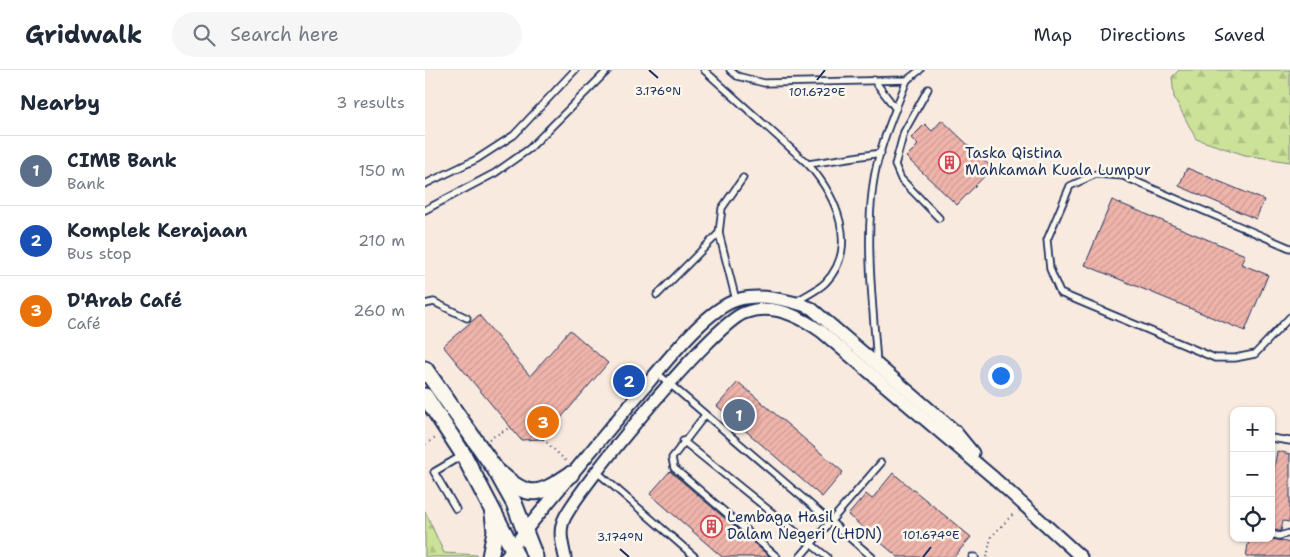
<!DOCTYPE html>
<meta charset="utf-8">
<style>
:root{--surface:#fff;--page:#f6f6f7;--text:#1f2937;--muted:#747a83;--line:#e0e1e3;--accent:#0b8043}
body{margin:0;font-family:"Shantell Sans",sans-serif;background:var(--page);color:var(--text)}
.controls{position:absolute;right:15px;bottom:15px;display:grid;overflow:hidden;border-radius:10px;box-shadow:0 1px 4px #0004}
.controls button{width:45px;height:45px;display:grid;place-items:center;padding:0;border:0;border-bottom:1px solid var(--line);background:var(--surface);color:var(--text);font:25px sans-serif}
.you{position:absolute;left:575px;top:305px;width:18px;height:18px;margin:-12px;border:4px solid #fff;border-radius:50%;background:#1a73e8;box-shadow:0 0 0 8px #1a73e833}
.badge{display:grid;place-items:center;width:32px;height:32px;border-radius:50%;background:var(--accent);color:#fff;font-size:16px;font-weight:700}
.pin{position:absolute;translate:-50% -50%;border:2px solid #fff;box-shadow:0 1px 5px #0006}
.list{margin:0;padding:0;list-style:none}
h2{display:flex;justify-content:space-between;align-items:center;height:65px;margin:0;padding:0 20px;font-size:21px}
h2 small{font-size:16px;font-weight:400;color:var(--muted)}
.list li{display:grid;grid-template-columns:32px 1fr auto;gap:15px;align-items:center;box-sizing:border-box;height:70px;padding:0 20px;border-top:1px solid var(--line)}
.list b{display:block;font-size:19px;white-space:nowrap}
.list p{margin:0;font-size:16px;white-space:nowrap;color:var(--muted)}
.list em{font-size:16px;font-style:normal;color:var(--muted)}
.icon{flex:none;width:28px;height:28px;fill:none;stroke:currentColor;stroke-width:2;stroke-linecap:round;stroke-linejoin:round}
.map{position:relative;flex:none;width:865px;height:487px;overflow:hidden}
header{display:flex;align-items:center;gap:30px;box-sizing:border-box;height:70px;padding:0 25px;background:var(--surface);border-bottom:1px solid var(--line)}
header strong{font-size:24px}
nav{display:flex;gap:28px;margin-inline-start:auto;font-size:18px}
.search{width:350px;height:45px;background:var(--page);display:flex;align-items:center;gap:12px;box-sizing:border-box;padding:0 18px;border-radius:28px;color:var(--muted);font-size:19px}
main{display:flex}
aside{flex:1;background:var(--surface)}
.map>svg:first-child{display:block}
.forest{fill:url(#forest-firs);stroke:#74887b}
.building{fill:url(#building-hatch);stroke:#1b2f5e}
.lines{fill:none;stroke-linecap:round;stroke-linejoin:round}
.service-casing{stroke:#1b2f5e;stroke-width:9}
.minor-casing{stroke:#1b2f5e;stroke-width:15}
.tertiary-casing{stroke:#1b2f5e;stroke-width:19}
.path{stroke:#1b2f5e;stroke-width:2;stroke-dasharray:1 4;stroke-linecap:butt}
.service{stroke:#fbf7ec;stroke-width:5.5}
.minor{stroke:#fbf7ec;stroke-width:11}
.tertiary{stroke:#fbf7ec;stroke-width:15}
.ticks{fill:none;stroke:#1b2f5e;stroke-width:2}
.labels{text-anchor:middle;stroke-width:5;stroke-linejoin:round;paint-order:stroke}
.poi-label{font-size:15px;fill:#1b2f5e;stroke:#fbf7ec;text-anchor:start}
.ticks-label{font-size:12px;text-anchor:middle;fill:#1b2f5e;stroke:#fbf7ec;stroke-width:5;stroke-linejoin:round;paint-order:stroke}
</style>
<header>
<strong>Gridwalk</strong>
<div class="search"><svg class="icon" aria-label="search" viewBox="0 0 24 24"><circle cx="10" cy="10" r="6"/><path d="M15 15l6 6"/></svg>Search here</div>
<nav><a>Map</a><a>Directions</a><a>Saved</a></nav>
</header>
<main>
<aside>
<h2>Nearby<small>3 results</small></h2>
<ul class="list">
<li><span class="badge" style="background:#5c6f8a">1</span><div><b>CIMB Bank</b><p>Bank</p></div><em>150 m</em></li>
<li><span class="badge" style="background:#1a4fb4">2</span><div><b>Komplek Kerajaan</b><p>Bus stop</p></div><em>210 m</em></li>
<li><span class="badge" style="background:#e8710a">3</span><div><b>D'Arab Café</b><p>Café</p></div><em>260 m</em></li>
</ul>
</aside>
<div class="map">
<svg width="865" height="487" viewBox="0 0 865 487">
<defs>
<pattern id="forest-firs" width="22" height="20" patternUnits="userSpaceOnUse" patternTransform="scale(1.25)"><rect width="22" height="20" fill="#cce298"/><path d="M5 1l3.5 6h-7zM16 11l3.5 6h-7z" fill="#afc285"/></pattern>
<pattern id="building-hatch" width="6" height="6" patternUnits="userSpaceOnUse" patternTransform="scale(1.25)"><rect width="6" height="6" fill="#efb4aa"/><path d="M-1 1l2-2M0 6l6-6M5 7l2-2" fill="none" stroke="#cc9b95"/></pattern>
</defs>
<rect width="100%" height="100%" fill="#f9eadf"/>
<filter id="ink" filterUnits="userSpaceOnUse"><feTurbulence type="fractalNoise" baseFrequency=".02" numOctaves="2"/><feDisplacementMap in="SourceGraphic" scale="10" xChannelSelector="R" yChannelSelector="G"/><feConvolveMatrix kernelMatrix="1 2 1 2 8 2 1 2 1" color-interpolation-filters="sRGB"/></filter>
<g filter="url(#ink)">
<g class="forest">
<polygon points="754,0 865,0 865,92 820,85 771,69 749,27 747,7"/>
<polygon points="0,441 19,483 52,485 51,487 0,487"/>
</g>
<g class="building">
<polygon points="517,50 567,98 532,135 481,87 493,75 486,68 500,54 507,61"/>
<polygon points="762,98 839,130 831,149 754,116"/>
<polygon points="687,130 820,185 816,194 843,205 820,261 660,195"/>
<polygon points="54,245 105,306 145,260 183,293 118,369 96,370 18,276"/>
<polygon points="313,312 418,402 397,427 292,336"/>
<polygon points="852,381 865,384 865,445 864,452 858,451 856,461 854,461 846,459 846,399 849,399"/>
<polygon points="245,401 246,402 345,487 297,487 225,424"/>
<polygon points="468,403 546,467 529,487 473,487 423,445 441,424 447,429"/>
<polygon points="824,468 844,468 865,473 865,487 821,487"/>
</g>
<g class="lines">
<defs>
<g id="service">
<path d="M279,0L383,94C411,126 435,177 400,213C393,220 380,226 370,232"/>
<polyline points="305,0 312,6 339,13 482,10 495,0"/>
<polyline points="449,10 471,39"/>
<polyline points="503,19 479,62 470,95 476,109 514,148"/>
<polyline points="383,94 456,83"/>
<polyline points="0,114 52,89 89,65 150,0"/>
<polyline points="0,140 70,103 104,79 183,0"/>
<polyline points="865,178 698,106 671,104 645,116 622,170 625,199 635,223 790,288 810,288 830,284 865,247"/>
<polyline points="232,225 294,163"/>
<polyline points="311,230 294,163 297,138 318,108"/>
<polyline points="0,234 9,232 42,248"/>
<path d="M452,294C448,234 440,174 448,115C453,78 469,44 482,10"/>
<polyline points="232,303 447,487"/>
<polyline points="280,345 247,388 249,398 352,487"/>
<polyline points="846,368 865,371"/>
<polyline points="258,371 402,487"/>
<polyline points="171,401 270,487"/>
<polyline points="31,439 9,402 38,385"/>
<polyline points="846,464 854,466 865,463"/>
<polyline points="375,487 456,393"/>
<polyline points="547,487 550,487"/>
</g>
<g id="minor">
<path d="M81,487L100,461C135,418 171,375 207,332C231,305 278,240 312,230C334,223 365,230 386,238L530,361L548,383"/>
<path d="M140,487C137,473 133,460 140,447C159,411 287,256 319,243C347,232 375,246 397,262L569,408L656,487"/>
</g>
<g id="tertiary">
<polyline points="0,299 70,399 89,433 110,487"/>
<polyline points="0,326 38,384 92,487"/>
<path d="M77,405C106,431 116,424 146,404"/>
<polyline points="65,487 70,461 68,444"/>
</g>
</defs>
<use href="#service" class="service-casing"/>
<use href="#minor" class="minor-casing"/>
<use href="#tertiary" class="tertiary-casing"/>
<g class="path">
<polyline points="64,369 86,357"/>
<polyline points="118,369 141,391"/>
<polyline points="0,374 11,368"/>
<polyline points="562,487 566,467 589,443"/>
</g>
<use href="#service" class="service"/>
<use href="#minor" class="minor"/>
<use href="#tertiary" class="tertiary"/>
</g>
</g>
<path class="ticks" d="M224,0L233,8M392,10L400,0M195,479L204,487M498,487L506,477"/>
<defs>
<symbol id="building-ring" viewBox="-11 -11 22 22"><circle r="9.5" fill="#fbf7ec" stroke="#d1495b" stroke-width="1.5"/><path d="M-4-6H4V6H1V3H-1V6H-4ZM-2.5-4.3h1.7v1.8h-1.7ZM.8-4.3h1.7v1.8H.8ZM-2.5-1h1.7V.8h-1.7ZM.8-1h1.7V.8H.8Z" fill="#d1495b"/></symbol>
</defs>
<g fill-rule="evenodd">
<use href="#building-ring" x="512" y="80" width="25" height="25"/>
<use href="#building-ring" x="274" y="444" width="25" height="25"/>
</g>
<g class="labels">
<g class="poi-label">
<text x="540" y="88">Taska Qistina<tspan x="540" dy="17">Mahkamah Kuala Lumpur</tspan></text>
<text x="302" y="452">Lembaga Hasil<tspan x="302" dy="17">Dalam Negeri (LHDN)</tspan></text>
</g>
</g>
<g class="ticks-label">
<text x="233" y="25">3.176°N</text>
<text x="392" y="26">101.672°E</text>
<text x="506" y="469">101.674°E</text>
<text x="195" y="471">3.174°N</text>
</g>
</svg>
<div class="controls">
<button>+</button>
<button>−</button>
<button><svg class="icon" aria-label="locate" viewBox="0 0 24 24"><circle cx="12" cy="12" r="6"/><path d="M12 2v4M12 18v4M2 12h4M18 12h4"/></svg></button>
</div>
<div class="you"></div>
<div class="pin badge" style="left:314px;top:345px;background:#5c6f8a">1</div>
<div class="pin badge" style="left:204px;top:311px;background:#1a4fb4">2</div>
<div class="pin badge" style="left:118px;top:352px;background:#e8710a">3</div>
</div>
</main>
